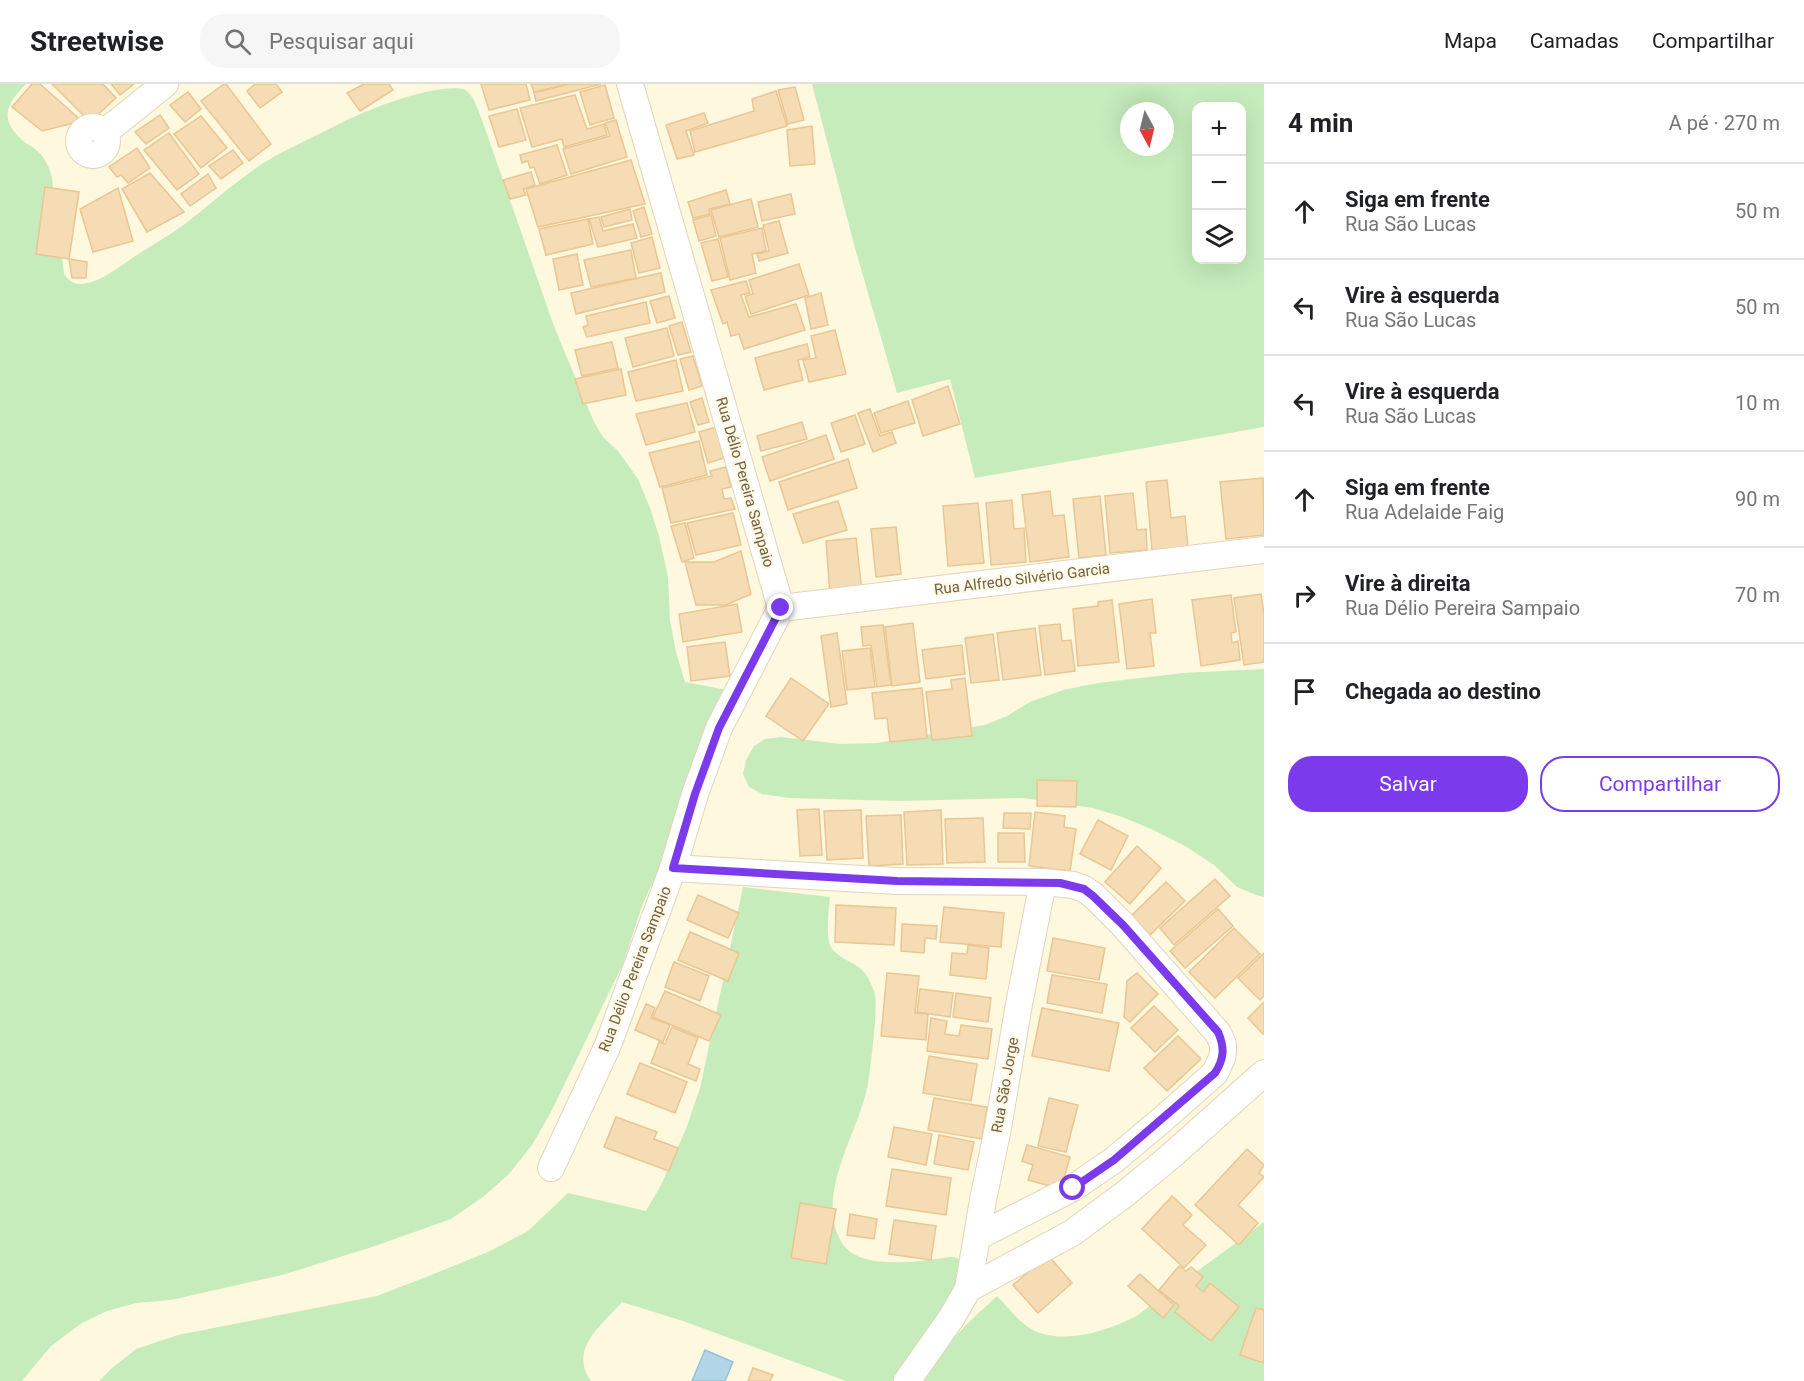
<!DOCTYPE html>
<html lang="pt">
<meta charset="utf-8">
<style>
:root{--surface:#fff;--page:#f6f6f6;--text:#202124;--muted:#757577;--line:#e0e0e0;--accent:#7c3aed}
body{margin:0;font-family:Roboto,sans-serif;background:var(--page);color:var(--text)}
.controls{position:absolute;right:18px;top:18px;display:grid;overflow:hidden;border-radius:12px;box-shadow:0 6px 24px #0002}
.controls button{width:54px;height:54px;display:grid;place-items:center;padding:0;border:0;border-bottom:2px solid var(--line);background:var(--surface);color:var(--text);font:30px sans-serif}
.compass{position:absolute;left:1120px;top:18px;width:54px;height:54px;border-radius:50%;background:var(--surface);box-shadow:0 6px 24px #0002;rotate:173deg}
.stop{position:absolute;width:18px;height:18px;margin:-14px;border:4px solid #7c3aed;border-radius:50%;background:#fff}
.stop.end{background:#7c3aed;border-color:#fff;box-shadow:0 2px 6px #0008}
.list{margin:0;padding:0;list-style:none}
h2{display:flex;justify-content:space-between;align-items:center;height:78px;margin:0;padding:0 24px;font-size:26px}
h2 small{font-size:20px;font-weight:400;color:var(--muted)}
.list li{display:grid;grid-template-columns:39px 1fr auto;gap:18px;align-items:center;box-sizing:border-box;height:96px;padding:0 24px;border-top:2px solid var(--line)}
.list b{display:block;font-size:22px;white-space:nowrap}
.list p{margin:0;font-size:20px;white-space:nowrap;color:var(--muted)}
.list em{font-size:20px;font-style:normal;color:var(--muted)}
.actions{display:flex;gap:12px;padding:18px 24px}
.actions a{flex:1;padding:14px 0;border:2px solid var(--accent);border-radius:24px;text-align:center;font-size:21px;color:var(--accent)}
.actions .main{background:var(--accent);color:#fff}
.icon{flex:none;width:33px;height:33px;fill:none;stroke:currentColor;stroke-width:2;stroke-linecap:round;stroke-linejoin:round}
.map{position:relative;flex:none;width:1264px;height:1297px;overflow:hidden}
header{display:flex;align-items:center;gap:36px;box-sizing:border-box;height:84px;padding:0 30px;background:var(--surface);border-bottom:2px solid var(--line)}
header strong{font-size:28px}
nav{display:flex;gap:33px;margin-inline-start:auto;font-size:21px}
.search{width:420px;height:54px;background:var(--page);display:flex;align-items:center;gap:15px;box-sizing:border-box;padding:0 21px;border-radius:24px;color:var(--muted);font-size:22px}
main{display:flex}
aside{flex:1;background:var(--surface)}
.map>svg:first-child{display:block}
.green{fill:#c6ecbc;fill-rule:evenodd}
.water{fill:#b2d5e8;stroke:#97c2db;stroke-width:1.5}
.building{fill:#f5dcb4;stroke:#e9c693;stroke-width:1.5}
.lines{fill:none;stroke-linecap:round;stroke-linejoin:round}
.street-casing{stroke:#e2d5ba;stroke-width:28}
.street{stroke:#fff;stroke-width:26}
.route{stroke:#7c3aed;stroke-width:8}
.labels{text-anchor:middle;stroke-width:4.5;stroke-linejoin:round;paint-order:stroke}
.street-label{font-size:15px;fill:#756045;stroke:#fffae6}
</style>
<header>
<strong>Streetwise</strong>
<div class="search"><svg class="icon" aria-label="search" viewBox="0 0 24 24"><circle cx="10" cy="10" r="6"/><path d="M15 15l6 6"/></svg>Pesquisar aqui</div>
<nav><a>Mapa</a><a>Camadas</a><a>Compartilhar</a></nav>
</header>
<main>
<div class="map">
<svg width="1264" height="1297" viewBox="0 0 1264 1297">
<rect width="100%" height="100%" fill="#fef8de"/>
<g class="green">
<path d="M0,0H26C4,22 0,36 23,57C30,62 37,65 42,72C47,78 50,86 52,94L64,190C69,198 77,202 87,199C103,196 117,184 131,175C147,164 165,154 181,143C206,124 230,102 256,84C281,67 310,55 337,41C367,26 430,0 464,5C474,11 478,26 482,36L555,245L594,338L603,353L618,367L638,395L650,424L659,452L668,493L670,536L676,568L685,598L727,606L662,779L643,819L623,880L550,1030L532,1061L509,1090L483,1113L451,1135L372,1163L282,1191L171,1216L136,1219L107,1227L82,1239L51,1262L22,1297H0Z"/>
<path d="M812,0H1264V343L975,394L950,295L897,309L855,164ZM1242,22V176H1196V22ZM1129,27H1165V63H1129Z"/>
<polygon points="1264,585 1264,813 1256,811 1237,803 1214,781 1185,762 1151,745 1122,733 1093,724 1023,714 901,717 789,714 762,710 749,703 743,690 746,676 754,662 765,655 781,653 841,660 877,659 985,641 1007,632 1030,618 1063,606 1098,599 1183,589"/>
<path d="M743,803L830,813C829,825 825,853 831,863C837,873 851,877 860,884C867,890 871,899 874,907C879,919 871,977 869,993C863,1044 812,1109 842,1159C857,1184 909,1179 935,1175C942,1175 951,1171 957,1174C963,1178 964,1184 965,1190L901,1291L894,1297H846L683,1237L622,1218C602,1241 568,1265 591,1297H99L111,1285L136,1265L178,1251L377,1212L426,1193L488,1168L528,1147L568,1109L646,1127L661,1101L686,1045L700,1004Z"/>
<path d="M1264,1138V1297H924C942,1261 968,1239 997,1212C1008,1223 1018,1237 1031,1245C1063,1262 1106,1247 1135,1233Z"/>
</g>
<polygon class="water" points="705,1266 733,1278 725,1297 692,1297"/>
<g class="building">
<polygon points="32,0 40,0 82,37 42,47 12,23"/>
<polygon points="52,0 103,0 116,14 90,38"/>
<polygon points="111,0 134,0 120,11"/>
<polygon points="224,0 226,0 271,60 249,77 201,17"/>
<polygon points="255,0 276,0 282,8 260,24 247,7"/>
<polygon points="364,0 389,0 393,6 360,27 347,9"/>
<polygon points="481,0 526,0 530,16 489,26"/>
<polygon points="531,0 568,0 534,8"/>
<polygon points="570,0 601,0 536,17 534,9"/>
<polygon points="605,1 614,34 590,41 580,8"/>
<polygon points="795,3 804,36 788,40 778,6"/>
<polygon points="776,7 787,42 695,68 690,47 754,27 752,15"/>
<polygon points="188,8 201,25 185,38 170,21"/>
<polygon points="575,11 587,45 604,40 607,51 564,63 562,55 532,63 520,24"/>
<polygon points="517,25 526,56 499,63 489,32"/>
<polygon points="704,29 708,39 686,47 694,71 677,75 666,41"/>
<polygon points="160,31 169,44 146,60 135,48"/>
<polygon points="201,32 227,64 201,84 174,50"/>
<polygon points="616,36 627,73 571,90 563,65 610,52 605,39"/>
<polygon points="812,42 815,80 790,82 787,46"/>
<polygon points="169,49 199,90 177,106 144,66"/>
<polygon points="557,61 567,91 540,100 534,83 530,84 528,77 522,79 520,71"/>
<polygon points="137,64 150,84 128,99 121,91 117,93 109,83"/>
<polygon points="233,66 243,79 221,95 209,82"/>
<polygon points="631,76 645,120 538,143 526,105"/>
<polygon points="531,88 535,101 523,105 526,111 510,115 503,96"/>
<polygon points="150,89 184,128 147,148 122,105"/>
<polygon points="208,90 216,104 190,122 181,110"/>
<polygon points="45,103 79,108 69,175 36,170"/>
<polygon points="118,104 133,157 93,168 80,125"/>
<polygon points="726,106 730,120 709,125 710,130 693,134 688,118"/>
<polygon points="791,110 795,130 762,137 758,118"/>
<polygon points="751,115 758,143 719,153 711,126"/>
<polygon points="644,123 652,150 641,153 633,127"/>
<polygon points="630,125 632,136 604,143 601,133"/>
<polygon points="711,131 716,152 699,157 693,136"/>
<polygon points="599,133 603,147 633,140 637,154 598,163 589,135"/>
<polygon points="588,135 593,160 546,171 539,145"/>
<polygon points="779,137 788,169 759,177 757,170 769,167 763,141"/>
<polygon points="762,144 766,167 752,170 756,189 730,196 720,154"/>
<polygon points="652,153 660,184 639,189 631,159"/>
<polygon points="718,155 728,193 712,197 701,159"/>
<polygon points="631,166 636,194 591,203 584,176"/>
<polygon points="577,170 583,201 559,206 553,175"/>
<polygon points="69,175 87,178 86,194 72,194"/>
<polygon points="799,180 809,211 751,230 745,212 753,210 749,196"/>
<polygon points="661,189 665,208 576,230 571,209"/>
<polygon points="746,197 750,209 741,211 749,233 796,220 805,246 744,265 739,250 731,252 727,238 723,240 711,206"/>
<polygon points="821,209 828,241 811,245 805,214"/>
<polygon points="669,212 675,234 657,239 650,217"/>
<polygon points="646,218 650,239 587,253 583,243 588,241 586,232"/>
<polygon points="682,238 691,268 678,271 669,242"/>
<polygon points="667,244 674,272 633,283 625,254"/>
<polygon points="835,246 846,290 809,298 803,276 816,274 811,252"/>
<polygon points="612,258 618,284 582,292 575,266"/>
<polygon points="807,260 810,273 798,276 803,296 764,306 755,274"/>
<polygon points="693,272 702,302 689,306 680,275"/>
<polygon points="676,276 683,307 636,317 628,288"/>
<polygon points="621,285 626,311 583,320 575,295"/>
<polygon points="948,302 960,340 923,352 912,316"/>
<polygon points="702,314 709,338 698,341 690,318"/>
<polygon points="908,317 915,339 881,349 874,329"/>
<polygon points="687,319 695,348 646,361 636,330"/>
<polygon points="870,325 880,352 892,348 896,359 873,368 858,329"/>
<polygon points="855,331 865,360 841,368 831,339"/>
<polygon points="802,338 807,355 761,367 757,352"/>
<polygon points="716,343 724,374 708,379 699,348"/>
<polygon points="826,351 834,375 770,397 762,373"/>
<polygon points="699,357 707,391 660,403 649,369"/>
<polygon points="848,375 857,404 788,426 779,398"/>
<polygon points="726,383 731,403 722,405 724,415 731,414 735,425 671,439 662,404 712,392 710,387"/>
<polygon points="1263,394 1264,451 1226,455 1220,398"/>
<polygon points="1167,396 1171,434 1185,432 1188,463 1152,466 1146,398"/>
<polygon points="1050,407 1053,432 1064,431 1069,473 1030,478 1022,411"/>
<polygon points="1133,409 1137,446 1146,445 1147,466 1110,469 1105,412"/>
<polygon points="1100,412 1106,471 1079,474 1073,415"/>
<polygon points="1012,416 1014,445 1024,444 1026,478 991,481 986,419"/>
<polygon points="838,417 847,446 803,459 793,430"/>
<polygon points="978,419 984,479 948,482 943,422"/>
<polygon points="733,429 741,461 696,471 687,439"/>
<polygon points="685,439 694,474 682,478 671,442"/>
<polygon points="896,443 901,490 876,493 871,445"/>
<polygon points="856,454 862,508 830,511 826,457"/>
<polygon points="741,467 751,510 726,521 696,521 685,478 714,478"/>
<polygon points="1261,510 1264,530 1264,578 1244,581 1234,514"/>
<polygon points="1231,511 1236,548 1231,549 1232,559 1238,557 1240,576 1201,582 1192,516"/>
<polygon points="1152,515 1156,549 1150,549 1154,582 1127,585 1119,520"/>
<polygon points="1112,516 1119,578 1078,582 1073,525 1098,522 1098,518"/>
<polygon points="737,520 742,548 683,558 679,530"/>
<polygon points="913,539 920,598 892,602 885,543"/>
<polygon points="1060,540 1062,557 1071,556 1075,587 1045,591 1039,542"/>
<polygon points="883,541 891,601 877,603 871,561 863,562 861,543"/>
<polygon points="1035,544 1041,591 1003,596 997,549"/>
<polygon points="837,549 847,620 831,623 821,552"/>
<polygon points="993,550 999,596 971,599 965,554"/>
<polygon points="725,558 730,592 691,597 687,563"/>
<polygon points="962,561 965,590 926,595 922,566"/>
<polygon points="870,564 875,603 847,606 842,567"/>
<polygon points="791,594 829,620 803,657 766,632"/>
<polygon points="965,594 972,652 932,656 926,608 952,605 951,596"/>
<polygon points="922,604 927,654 890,658 887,634 875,635 872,609"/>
<polygon points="1037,696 1077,697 1076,723 1037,722"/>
<polygon points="819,725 822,771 800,772 797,726"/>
<polygon points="861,726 863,774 827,776 824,727"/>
<polygon points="941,726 943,780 907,781 904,728"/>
<polygon points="1035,728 1065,732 1064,743 1076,745 1070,787 1029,782"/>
<polygon points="1004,729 1031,729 1030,745 1003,744"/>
<polygon points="901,731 903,780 869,782 866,732"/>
<polygon points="983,734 985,778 947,779 945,735"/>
<polygon points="1098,736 1128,752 1111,786 1080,770"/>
<polygon points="998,749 1024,749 1025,778 998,778"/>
<polygon points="1137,762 1161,784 1130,820 1105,798"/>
<polygon points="1215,795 1230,812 1174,861 1160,844"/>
<polygon points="1166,798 1185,817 1150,851 1131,832"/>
<polygon points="698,811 739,829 728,854 687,836"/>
<polygon points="836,821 896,824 894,861 835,858"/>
<polygon points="944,823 1004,829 1001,863 940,858"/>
<polygon points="1218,825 1233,842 1185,884 1170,867"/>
<polygon points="902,840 937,842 936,855 925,854 924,869 901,867"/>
<polygon points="1234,844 1260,870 1215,914 1189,888"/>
<polygon points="690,848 739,869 728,897 678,876"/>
<polygon points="1053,854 1105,864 1099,896 1047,887"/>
<polygon points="968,861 989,864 986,895 950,891 952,869 967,870"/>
<polygon points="1264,869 1264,912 1260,916 1238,894"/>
<polygon points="674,878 709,892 700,917 665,903"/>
<polygon points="887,889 919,892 915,929 928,930 926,956 881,952"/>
<polygon points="1137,889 1158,910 1130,938 1124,933 1127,897"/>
<polygon points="1052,891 1107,900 1102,929 1047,919"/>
<polygon points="920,905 953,909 950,933 917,928"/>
<polygon points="665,907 721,931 709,957 653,933"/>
<polygon points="956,909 991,914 988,938 953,933"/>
<polygon points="1264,918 1264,950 1263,950 1248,934"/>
<polygon points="646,920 655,924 651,934 670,941 663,958 635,946"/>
<polygon points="1154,922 1178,946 1155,968 1131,944"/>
<polygon points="1042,924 1119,939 1109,987 1032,972"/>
<polygon points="931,934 947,937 945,950 959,952 961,941 992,945 988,975 927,967"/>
<polygon points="672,943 698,954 688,980 700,985 696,997 651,979 659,958 665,960"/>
<polygon points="1178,952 1201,975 1167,1007 1144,984"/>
<polygon points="929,972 977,980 971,1017 923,1009"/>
<polygon points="640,979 687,998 675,1029 627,1010"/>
<polygon points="934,1014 987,1023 982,1055 928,1046"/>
<polygon points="1049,1014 1078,1021 1066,1068 1038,1062"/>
<polygon points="616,1033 657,1048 654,1055 678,1064 669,1087 604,1063"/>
<polygon points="894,1043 932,1050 926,1081 888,1073"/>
<polygon points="939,1051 974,1058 968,1086 934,1080"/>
<polygon points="1027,1061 1070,1073 1061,1105 1028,1096 1033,1081 1022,1077"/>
<polygon points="1247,1065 1264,1081 1259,1089 1264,1093 1238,1121 1258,1139 1239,1161 1195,1121"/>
<polygon points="892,1085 951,1094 946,1131 886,1122"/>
<polygon points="1172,1112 1192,1131 1183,1141 1206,1161 1184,1184 1142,1145"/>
<polygon points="800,1119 836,1125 826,1180 791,1174"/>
<polygon points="850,1130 877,1135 874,1155 847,1151"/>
<polygon points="894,1136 936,1142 931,1176 889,1170"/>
<polygon points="1048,1171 1072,1199 1038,1229 1013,1201"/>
<polygon points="1179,1182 1186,1187 1191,1183 1203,1193 1196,1202 1203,1208 1210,1199 1239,1223 1211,1257 1175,1228 1179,1222 1159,1206"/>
<polygon points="1140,1190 1174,1221 1163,1234 1128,1202"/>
<polygon points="1256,1224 1264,1226 1264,1279 1240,1271"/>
<polygon points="753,1284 773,1291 770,1297 748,1297"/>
</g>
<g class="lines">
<defs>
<g id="street">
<circle cx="93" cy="57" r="14"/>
<polyline points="105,48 165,0"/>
<polyline points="781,524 1264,466"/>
<polyline points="673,784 897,797 1043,798 1073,801 1084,805 1093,811 1123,841 1218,949 1223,960 1223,968 1222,974 1215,989 1164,1034 1114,1076 1073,1104 977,1153"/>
<polyline points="551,1084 608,961 673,784 695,710 719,644 781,524 630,0"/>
<polyline points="968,1205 983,1116 998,1044 1019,920 1043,798"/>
<polyline points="907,1297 952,1233 968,1205 1072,1149 1126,1109 1171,1072 1264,989"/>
</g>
</defs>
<use href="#street" class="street-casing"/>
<use href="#street" class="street"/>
</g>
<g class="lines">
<path class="route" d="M781,524L719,644L695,710L673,784L897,797L1060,799L1084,805L1093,812L1123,841L1218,948C1225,964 1224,975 1215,989L1114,1076L1073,1104"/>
</g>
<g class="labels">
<g class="street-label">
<text transform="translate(745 398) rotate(74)" y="5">Rua Délio Pereira Sampaio</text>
<text transform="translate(1022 495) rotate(-7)" y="5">Rua Alfredo Silvério Garcia</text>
<text transform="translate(635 885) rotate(-69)" y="5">Rua Délio Pereira Sampaio</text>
<text transform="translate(1005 1001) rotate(-80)" y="5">Rua São Jorge</text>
</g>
</g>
</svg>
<div class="controls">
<button>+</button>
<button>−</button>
<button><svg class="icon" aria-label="layers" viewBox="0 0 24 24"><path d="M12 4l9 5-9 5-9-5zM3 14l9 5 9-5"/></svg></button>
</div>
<svg class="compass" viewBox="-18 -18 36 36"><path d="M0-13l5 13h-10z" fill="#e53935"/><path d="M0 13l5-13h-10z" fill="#757577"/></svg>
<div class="stop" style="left:1073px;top:1104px"></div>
<div class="stop end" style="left:781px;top:524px"></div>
</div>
<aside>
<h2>4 min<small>A pé · 270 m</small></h2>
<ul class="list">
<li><svg class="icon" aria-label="ahead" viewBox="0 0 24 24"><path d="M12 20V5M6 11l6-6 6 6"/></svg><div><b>Siga em frente</b><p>Rua São Lucas</p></div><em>50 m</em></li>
<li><svg class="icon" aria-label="left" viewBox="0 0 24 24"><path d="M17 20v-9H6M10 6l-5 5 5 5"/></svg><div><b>Vire à esquerda</b><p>Rua São Lucas</p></div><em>50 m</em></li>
<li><svg class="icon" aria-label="left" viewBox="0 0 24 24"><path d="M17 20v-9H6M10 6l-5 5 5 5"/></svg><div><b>Vire à esquerda</b><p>Rua São Lucas</p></div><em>10 m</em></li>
<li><svg class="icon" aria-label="ahead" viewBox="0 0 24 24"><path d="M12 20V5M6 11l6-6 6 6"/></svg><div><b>Siga em frente</b><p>Rua Adelaide Faig</p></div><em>90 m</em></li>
<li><svg class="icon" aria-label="right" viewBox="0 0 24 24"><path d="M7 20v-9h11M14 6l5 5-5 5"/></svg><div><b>Vire à direita</b><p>Rua Délio Pereira Sampaio</p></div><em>70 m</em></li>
<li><svg class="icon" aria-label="arrive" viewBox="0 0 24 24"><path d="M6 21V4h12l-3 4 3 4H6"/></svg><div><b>Chegada ao destino</b></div></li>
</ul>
<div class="actions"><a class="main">Salvar</a><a>Compartilhar</a></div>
</aside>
</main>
